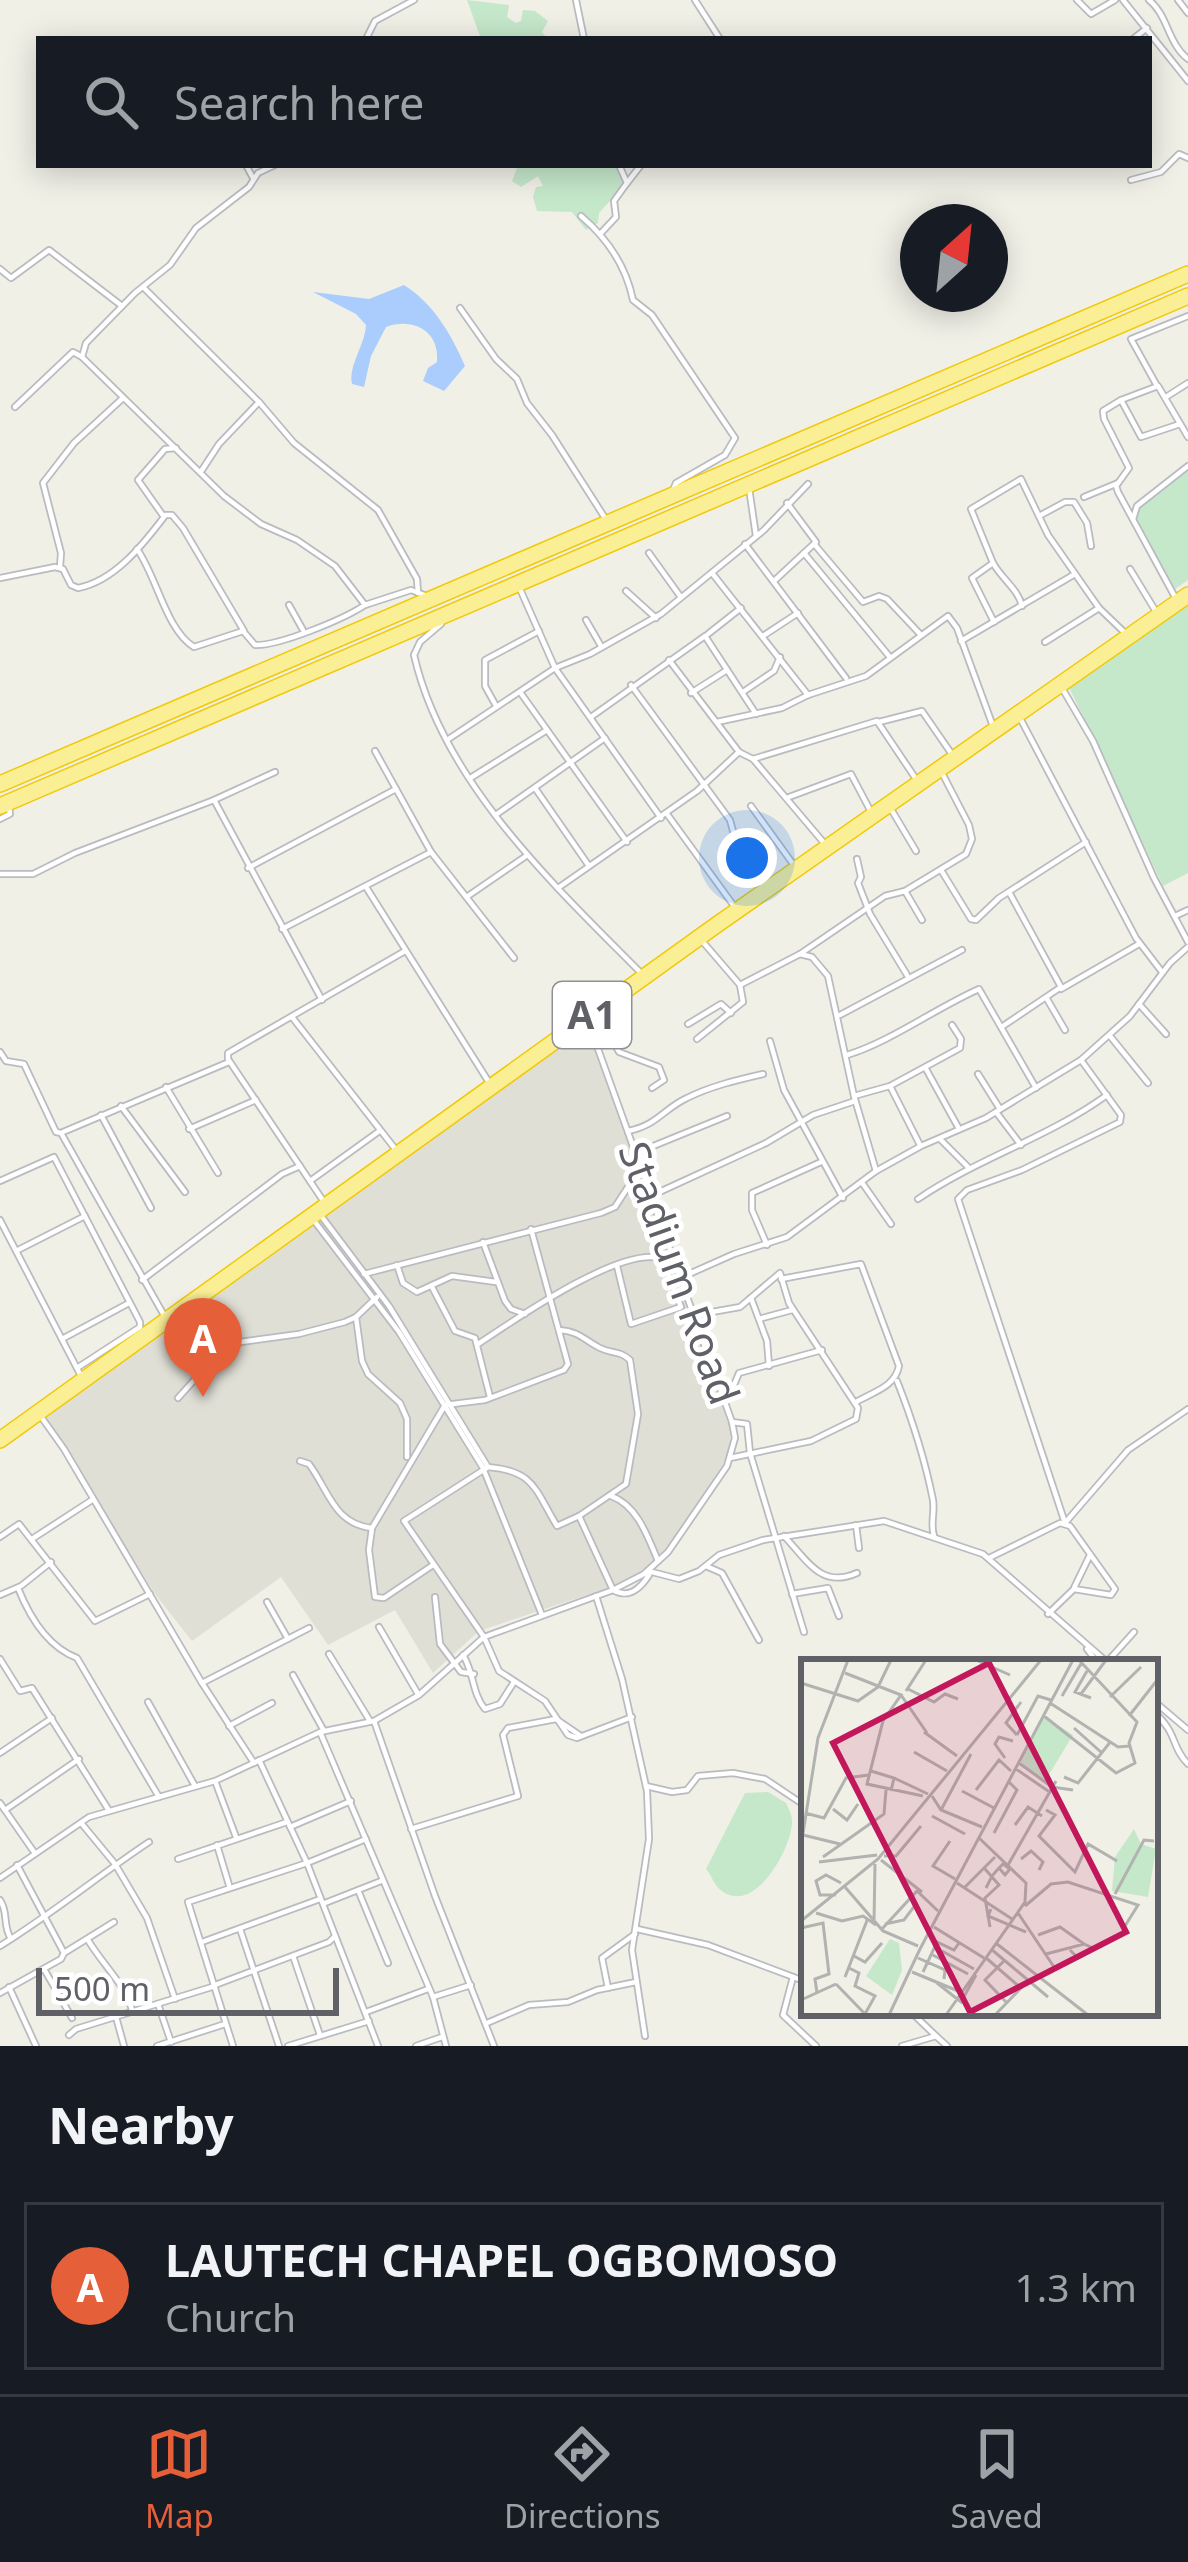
<!DOCTYPE html>
<style>
:root{--surface:#171b24;--page:#242831;--text:#f1f3f6;--muted:#9ea1a6;--line:#363941;--accent:#e55f39}
body{margin:0;font-family:"Noto Sans",sans-serif;background:var(--page);color:var(--text)}
.compass{position:absolute;left:900px;top:204px;width:108px;height:108px;border-radius:50%;background:var(--surface);box-shadow:0 6px 30px #0003;rotate:27deg}
.scale{position:absolute;left:36px;bottom:30px;width:303px;box-sizing:border-box;padding-left:12px;border:6px solid #5f6167;border-top:0;font-size:33px;line-height:42px;white-space:nowrap;color:#5f6167;-webkit-text-stroke:9px #fff;paint-order:stroke}
.you{position:absolute;left:747px;top:858px;width:42px;height:42px;margin:-30px;border:9px solid #fff;border-radius:50%;background:#1a73e8;box-shadow:0 0 0 18px #1a73e833}
.badge{display:grid;place-items:center;width:78px;height:78px;border-radius:50%;background:var(--accent);color:#fff;font-size:39px;font-weight:700}
.pin{position:absolute;translate:-50% -99px;filter:drop-shadow(0 3px 6px #0008)}
.pin::after{content:'';position:absolute;top:63px;width:42px;height:36px;background:inherit;clip-path:polygon(0 0,100% 0,50% 100%)}
.list{margin:0;padding:0;list-style:none}
h2{display:flex;justify-content:space-between;align-items:center;height:156px;margin:0;padding:0 48px;font-size:51px}
h2 small{font-size:39px;font-weight:400;color:var(--muted)}
.list li{display:grid;grid-template-columns:78px 1fr auto;gap:36px;align-items:center;box-sizing:border-box;height:168px;margin:0 24px 24px;padding:0 24px;border:3px solid var(--line);border-radius:0px}
.list b{display:block;font-size:45px;white-space:nowrap}
.list p{margin:0;font-size:39px;white-space:nowrap;color:var(--muted)}
.list em{font-size:39px;font-style:normal;color:var(--muted)}
.icon{flex:none;width:66px;height:66px;fill:none;stroke:currentColor;stroke-width:2;stroke-linecap:round;stroke-linejoin:round}
.map{position:relative;flex:none;width:1188px;height:2046px;overflow:hidden}
.search{position:absolute;background:var(--surface);box-shadow:0 6px 30px #0003;left:36px;right:36px;top:36px;height:132px;display:flex;align-items:center;gap:30px;box-sizing:border-box;padding:0 42px;border-radius:0px;color:var(--muted);font-size:45px}
.sheet{height:348px;background:var(--surface)}
nav{display:flex;justify-content:space-around;align-items:center;box-sizing:border-box;height:168px;border-top:3px solid var(--line);background:var(--surface);font-size:33px;color:var(--muted)}
nav a{display:grid;justify-items:center;gap:6px}
nav .on{color:var(--accent)}
.map>svg:first-child{display:block}
.education{fill:#e0dfd6}
.green{fill:#c5e7ca}
.water{fill:#abcdfd}
.lines{fill:none;stroke-linecap:round;stroke-linejoin:round}
.street-casing{stroke:#b9bbc0;stroke-width:8}
.highway-casing{stroke:#f1c907;stroke-width:18}
.street{stroke:#fff;stroke-width:4.5}
.highway{stroke:#faef95;stroke-width:15}
.labels{text-anchor:middle;stroke-width:10;stroke-linejoin:round;paint-order:stroke}
.shield{fill:#fff;stroke:#8f9095;stroke-width:3}
.shield-label{font-size:39px;font-weight:bold;fill:#5f6167}
.street-label{font-size:42px;fill:#5f6167;stroke:#fff}
.inset-road{fill:none;stroke:#b2b3b0;stroke-width:3}
.view{fill:#c2185b;fill-opacity:0.15;stroke:#c2185b;stroke-width:6}
.inset-edge{fill:none;stroke:#5f6167;stroke-width:6}
</style>
<div class="map">
<svg width="1188" height="2046" viewBox="0 0 1188 2046">
<rect width="100%" height="100%" fill="#f0f0e7"/>
<polygon class="education" points="584,1028 588,1031 655,1210 675,1277 732,1423 728,1456 682,1530 655,1562 637,1574 620,1584 479,1631 433,1673 395,1610 328,1645 281,1577 192,1641 155,1594 45,1417"/>
<g class="green">
<polygon points="467,0 509,5 507,17 516,23 521,21 523,10 535,11 548,21 542,32 548,39 481,39"/>
<polygon points="518,165 615,165 626,183 599,213 598,223 586,230 572,212 537,211 533,197 536,187 543,186 538,176 521,187 512,181"/>
<polygon points="1188,468 1188,580 1175,589 1134,516 1141,505"/>
<polygon points="1188,602 1188,873 1163,886 1068,685"/>
<path d="M768,1792L786,1803C789,1810 792,1814 792,1822C792,1847 755,1916 722,1891C714,1886 711,1874 706,1869L745,1793Z"/>
</g>
<path class="water" d="M404,285C434,304 451,334 465,366L444,391L423,381L428,368L437,362C440,331 413,317 386,327L371,356L364,387L352,384C348,366 365,345 366,325L356,314L313,292L369,299Z"/>
<g class="lines">
<defs>
<g id="street">
<polyline points="576,0 584,39"/>
<polyline points="695,0 720,39"/>
<polyline points="1077,0 1091,14 1115,0"/>
<polyline points="1123,0 1188,81"/>
<path d="M1149,0C1168,15 1168,44 1188,59"/>
<polyline points="1178,0 1188,13"/>
<polyline points="366,39 375,21 414,0"/>
<polyline points="1133,39 1147,28"/>
<polyline points="246,165 253,178"/>
<polyline points="275,165 258,173 249,187 196,228 170,265 135,293 86,343 82,357 224,496 261,524 297,540 335,566 365,605 411,590 427,596"/>
<polyline points="1131,180 1161,172 1179,154 1188,158"/>
<polyline points="627,183 641,165"/>
<path d="M581,216C608,239 626,266 633,300L652,315L735,438L725,455L676,483L673,490"/>
<polyline points="601,233 616,217 614,201 627,183 619,165"/>
<polyline points="0,269 11,278 49,250 122,306"/>
<polyline points="144,288 259,402 219,444 202,470"/>
<polyline points="460,308 496,359 517,379 527,403 552,435 605,518"/>
<polyline points="1156,384 1131,339 1188,316"/>
<polyline points="1166,397 1188,383"/>
<polyline points="1121,400 1141,437 1180,424"/>
<polyline points="259,402 294,443 378,510 417,579 418,593"/>
<polyline points="15,407 73,352 82,357"/>
<polyline points="749,488 756,536"/>
<polyline points="1084,497 1118,483"/>
<polyline points="165,515 172,515 183,528 244,631"/>
<polyline points="1041,515 1065,502 1074,502 1087,523 1091,546"/>
<polyline points="1133,519 1137,506 1188,466"/>
<polyline points="745,544 846,678"/>
<polyline points="815,545 863,602 879,596 887,599 920,634"/>
<path d="M137,549C157,577 166,630 194,647L243,631L255,645C279,646 344,619 365,605"/>
<polyline points="649,553 680,596"/>
<polyline points="804,553 889,656"/>
<path d="M993,563C1002,579 1018,589 1022,606"/>
<polyline points="60,567 61,553 43,483 74,443 123,398"/>
<polyline points="1130,569 1155,610"/>
<polyline points="712,573 808,695"/>
<path d="M0,578L55,567L63,569L71,585L78,588C114,581 142,546 164,517L138,480L165,449L176,448"/>
<polyline points="774,581 816,542 787,503"/>
<polyline points="520,589 555,668 661,818"/>
<polyline points="626,591 656,618"/>
<polyline points="1175,597 1118,492 1116,486 1129,468 1104,419 1103,411 1121,400 1158,386 1188,437"/>
<polyline points="289,605 303,630"/>
<polyline points="586,620 601,646"/>
<polyline points="994,622 972,578 993,563 971,509 1021,479 1048,535 1099,608 1124,632"/>
<path d="M441,624L420,642L414,655C443,782 553,884 641,973"/>
<polyline points="708,634 741,608"/>
<polyline points="763,636 798,613"/>
<polyline points="961,641 1075,574"/>
<polyline points="1045,642 1099,608"/>
<polyline points="669,660 739,752 753,759 824,843"/>
<polyline points="631,685 730,820 744,872 764,885"/>
<polyline points="1062,688 1093,741 1154,878 1188,942"/>
<polyline points="520,692 627,842"/>
<polyline points="743,692 774,671 780,657"/>
<polyline points="691,693 727,670"/>
<polyline points="495,704 485,686 485,660 539,631"/>
<polyline points="591,717 705,636 756,714"/>
<polyline points="1020,718 1136,938 1162,972"/>
<polyline points="717,722 782,708 808,695 866,676 948,616 957,628 994,729"/>
<polyline points="879,722 922,711 951,753"/>
<polyline points="447,740 555,668 590,654 661,614 764,530 808,484"/>
<polyline points="375,751 431,852 514,958"/>
<polyline points="753,759 877,721 918,782"/>
<polyline points="472,777 547,730"/>
<polyline points="535,788 589,866"/>
<polyline points="789,797 851,774 870,810"/>
<polyline points="214,800 322,1000"/>
<polyline points="751,806 793,864"/>
<polyline points="891,809 916,851"/>
<polyline points="497,814 605,738"/>
<polyline points="667,814 734,906"/>
<polyline points="0,819 10,814 9,807"/>
<polyline points="857,859 861,877 858,883 870,914 907,975"/>
<polyline points="248,868 396,789"/>
<polyline points="941,870 971,919 976,920 999,898 1086,842"/>
<polyline points="0,874 33,874 75,853 214,800 275,772"/>
<polyline points="366,887 490,1084"/>
<polyline points="558,888 697,791 739,752"/>
<polyline points="905,891 922,920"/>
<polyline points="468,896 526,856"/>
<polyline points="1175,916 1188,910"/>
<polyline points="282,929 431,852"/>
<polyline points="800,954 812,957 828,976 854,1096 876,1171"/>
<polyline points="740,985 800,954 885,896 905,891 966,854 972,839 969,825 941,771"/>
<polyline points="1061,989 1139,944"/>
<polyline points="1047,999 1065,1030"/>
<polyline points="1139,1004 1166,1034"/>
<polyline points="840,1015 962,950"/>
<polyline points="292,1017 396,1150"/>
<polyline points="599,1017 619,1052 659,1067 664,1080 652,1088"/>
<polyline points="688,1024 721,1004 731,1013"/>
<polyline points="1003,1026 1061,987 1009,892"/>
<polyline points="1110,1036 1148,1083"/>
<polyline points="697,1039 743,1002 740,985 703,942"/>
<polyline points="770,1041 784,1090 843,1198"/>
<polyline points="0,1052 6,1061 24,1064 56,1132 61,1133 165,1317"/>
<path d="M847,1055C890,1042 936,1008 979,989L1036,1088"/>
<polyline points="1081,1060 1121,1115 1120,1122 1022,1170 967,1190 958,1199 1065,1523 1128,1450 1188,1409"/>
<polyline points="926,1069 958,1127"/>
<polyline points="978,1074 1000,1109"/>
<polyline points="890,1086 920,1145"/>
<polyline points="166,1087 218,1173"/>
<polyline points="854,1096 890,1086 960,1048 961,1039 952,1025"/>
<polyline points="121,1106 185,1192"/>
<polyline points="996,1112 1021,1145"/>
<polyline points="101,1115 151,1208"/>
<polyline points="189,1129 256,1100"/>
<path d="M628,1131C658,1125 663,1109 687,1098C711,1086 737,1080 763,1074"/>
<polyline points="63,1132 229,1062"/>
<polyline points="940,1139 968,1167"/>
<polyline points="636,1153 727,1116"/>
<polyline points="0,1181 54,1157 140,1322 140,1327 77,1368"/>
<polyline points="310,1181 378,1132"/>
<polyline points="863,1184 891,1224"/>
<polyline points="655,1194 766,1143 813,1115 855,1101"/>
<path d="M918,1199C980,1157 1046,1139 1107,1095"/>
<polyline points="324,1202 228,1059 228,1053 405,951"/>
<polyline points="319,1213 389,1306 488,1467"/>
<polyline points="312,1218 399,1332 483,1468 542,1615"/>
<polyline points="0,1220 81,1376"/>
<polyline points="483,1242 505,1301 511,1309 525,1314"/>
<polyline points="767,1245 752,1210 752,1193 821,1162"/>
<polyline points="16,1251 85,1216"/>
<polyline points="397,1265 403,1283 417,1292 452,1276 496,1282"/>
<polyline points="364,1274 601,1213 615,1207 628,1187"/>
<polyline points="680,1278 734,1254 787,1237 876,1171 921,1146 986,1118 1081,1060 1130,1016 1170,963 1188,947"/>
<path d="M781,1279L861,1264L899,1366C895,1387 873,1392 856,1402"/>
<polyline points="142,1280 282,1174 300,1166"/>
<polyline points="432,1287 455,1331 475,1338 490,1397"/>
<polyline points="751,1298 767,1341 769,1366"/>
<polyline points="695,1315 740,1307 780,1273 789,1303 858,1408 856,1419 811,1441 730,1458"/>
<polyline points="356,1317 362,1361 368,1374 400,1403 407,1419 407,1457"/>
<polyline points="759,1319 792,1310"/>
<path d="M559,1330C579,1331 584,1340 600,1348C612,1354 619,1350 630,1360L638,1414L626,1484L579,1516L613,1590C629,1599 640,1589 649,1575"/>
<polyline points="62,1339 129,1303"/>
<path d="M478,1344C513,1321 623,1244 662,1259L681,1307L631,1324L617,1266"/>
<path d="M897,1381C912,1419 925,1460 933,1500C935,1513 930,1524 934,1536"/>
<polyline points="722,1389 734,1385 739,1373 822,1350"/>
<polyline points="178,1398 224,1347 233,1343 299,1334 345,1322 356,1317 377,1297"/>
<polyline points="42,1418 64,1449 202,1683 254,1763"/>
<polyline points="732,1422 747,1424 750,1453 804,1632"/>
<path d="M300,1461L309,1464C329,1491 334,1524 372,1528"/>
<path d="M611,1496C637,1505 648,1537 658,1561"/>
<path d="M579,1516L557,1526C535,1490 535,1471 488,1467L404,1521L484,1637L499,1671L545,1701L568,1735L577,1738L632,1717"/>
<polyline points="856,1525 859,1548"/>
<path d="M784,1536C808,1561 821,1589 857,1573"/>
<polyline points="0,1537 19,1524 95,1621 150,1594"/>
<polyline points="32,1539 92,1500"/>
<polyline points="989,1558 1060,1523 1070,1526 1115,1589 1111,1595 1074,1589 1048,1614"/>
<polyline points="433,1565 384,1598 375,1597 369,1550 372,1528 445,1405 485,1400 564,1370 568,1364 531,1229"/>
<polyline points="706,1566 722,1573 759,1640"/>
<polyline points="648,1571 679,1579 699,1571 719,1555 763,1540 884,1521 983,1554 1107,1662 1134,1632"/>
<path d="M18,1588C30,1618 48,1647 77,1658L159,1797"/>
<polyline points="1074,1588 1090,1555"/>
<polyline points="792,1594 828,1588 839,1616"/>
<polyline points="0,1595 21,1586 51,1562"/>
<polyline points="596,1596 622,1679 647,1791 649,1839 632,1950 645,2036"/>
<polyline points="435,1597 440,1644 461,1672 474,1674"/>
<polyline points="267,1602 288,1639"/>
<polyline points="379,1627 418,1694"/>
<polyline points="1087,1649 1097,1662"/>
<polyline points="329,1654 370,1721"/>
<path d="M463,1655C474,1672 472,1694 485,1709L500,1704L514,1682"/>
<polyline points="0,1659 20,1691 32,1688 108,1809"/>
<polyline points="293,1675 324,1731"/>
<polyline points="202,1683 309,1628"/>
<polyline points="148,1702 195,1786"/>
<polyline points="1155,1702 1188,1730"/>
<path d="M1155,1713C1178,1734 1171,1747 1188,1764"/>
<polyline points="374,1721 435,1896 494,2046"/>
<polyline points="229,1726 272,1703"/>
<polyline points="320,1732 433,1997 446,2046"/>
<polyline points="0,1753 52,1718"/>
<polyline points="259,1760 307,1863 378,2046"/>
<polyline points="215,1781 236,1837"/>
<polyline points="646,1786 672,1792 687,1790 698,1776 733,1773 765,1779 804,1805"/>
<polyline points="0,1803 34,1852"/>
<polyline points="5,1810 79,1759"/>
<polyline points="82,1824 115,1864 147,1918 175,1999"/>
<polyline points="290,1827 351,1801"/>
<polyline points="411,1829 518,1796 503,1735 508,1728 556,1719 581,1736"/>
<polyline points="217,1845 229,1885"/>
<polyline points="178,1859 287,1822"/>
<polyline points="17,1865 64,1953"/>
<polyline points="0,1878 89,1817 215,1781 320,1732 374,1721 419,1695 484,1637 613,1590 644,1574 668,1552 727,1466 735,1438 732,1422 588,1021"/>
<polyline points="358,1890 388,1963"/>
<path d="M0,1900C9,1913 2,1925 11,1939"/>
<polyline points="325,1903 381,1881"/>
<polyline points="240,1929 279,2046"/>
<polyline points="637,1929 708,1945 804,1981"/>
<path d="M88,1940C102,1964 125,1984 132,2010"/>
<polyline points="202,1942 320,1899"/>
<path d="M0,1946C52,1914 98,1876 149,1842"/>
<polyline points="293,1956 320,2035"/>
<polyline points="44,1969 72,2018"/>
<polyline points="793,1977 783,2015 816,2046"/>
<polyline points="215,1985 329,1942 335,1936"/>
<polyline points="9,1987 36,2046"/>
<polyline points="608,1988 602,1958 635,1934"/>
<polyline points="0,1993 61,1959 64,1953 114,1922"/>
<polyline points="433,1997 471,1985"/>
<polyline points="158,2004 171,2042"/>
<polyline points="366,2012 428,1989"/>
<polyline points="116,2017 124,2046"/>
<polyline points="487,2023 529,2005 568,2002 597,1990 636,1982"/>
<polyline points="69,2035 76,2029 215,1986"/>
<polyline points="936,2036 947,2046"/>
<polyline points="157,2046 225,2024"/>
<polyline points="233,2046 188,1902 307,1863 366,1839"/>
<polyline points="288,2046 369,2021"/>
<polyline points="416,2046 442,2037"/>
<polyline points="902,2046 936,2036 912,2013"/>
</g>
<g id="highway">
<polyline points="0,784 1188,274"/>
<polyline points="0,806 1188,296"/>
<polyline points="0,1440 715,926 1188,595"/>
</g>
</defs>
<use href="#street" class="street-casing"/>
<use href="#highway" class="highway-casing"/>
<use href="#street" class="street"/>
<use href="#highway" class="highway"/>
</g>
<g class="labels">
<rect class="shield" x="553" y="982" width="78" height="66" rx="9"/>
<g class="shield-label">
<text x="592" y="1029">A1</text>
</g>
<g class="street-label">
<text transform="translate(679 1273) rotate(70)" y="15">Stadium Road</text>
</g>
</g>
<g transform="translate(801 1659)">
<rect width="357" height="357" fill="#f0f0e7"/>
<path d="M243,57L272,76L244,122L218,102ZM333,170L340,185L355,190L347,238L311,232L314,198ZM89,280L98,284L101,311L91,336L65,317Z" fill="#c5e7ca"/>
<path class="inset-road" d="M175,1L209,16M286,12L274,33L290,39M44,14L100,36L82,62L66,125L122,137M0,24L57,42L77,28L90,1M107,30L133,43L144,35L157,40M105,32L125,1M280,35L305,1M100,36L126,74M261,37L281,3M309,38L340,8M249,44L317,88L328,87M243,57L315,114L334,104L328,84L336,63L278,1M328,57L357,20M273,69L301,94M123,73L156,97M216,76L237,37L250,41M216,76L205,64L220,43M113,93L146,112M204,99L194,85L198,78L212,82M218,104L251,128L272,131M215,110L250,134M70,112L93,119L90,132M263,118L277,124L310,82M93,119L127,135M175,131L198,101L210,112M161,132L193,149M131,137L140,151L181,168M32,150L46,161L57,145M140,151L170,95M245,151L254,156L238,177L274,213L287,185L316,202M4,154L23,159L45,119L68,116M131,157L164,175M214,166L227,148L241,157M193,174L216,131L208,123M2,176L39,185M149,182L132,207L154,220M0,187L17,79L47,1M83,197H95L120,167M22,198L83,155L85,131M220,200L230,192L242,203L238,211M80,201L121,233M18,203L76,196M207,206L255,122M184,210L198,226L184,239L189,268M156,224L211,260M44,228L82,272L117,287M164,228L194,198M185,229L191,217L197,210L202,205L209,210L204,216L198,209M314,235L343,181L353,182M35,236H19L15,222L25,216L40,224M224,247L250,225L267,223L337,246L324,267M190,250L187,257L225,273M15,254L41,262L62,257L75,266M217,254L253,308M0,262L77,200L240,1M73,263L74,205M84,265L103,261L115,245M133,268L183,299M0,269L22,264L28,315L14,320L16,334M80,271L116,232L137,252M237,276L259,268L283,285M196,285L287,356M119,290L272,1M190,290L247,338M141,292L173,310M130,295L167,315M245,295L283,285L292,289L277,299L269,291M53,297L64,303L81,284M184,298L220,329M117,299L144,311L143,320M203,302L184,321L206,344M48,309L58,314L54,327L74,337L64,355M111,313L157,332M122,313L136,283L153,291L158,284M44,318L67,259M136,324L160,343L175,316M35,325L65,356M0,341L35,325M88,356L119,290M145,356L224,243L225,224L177,178M194,356L221,328"/>
<path class="view" d="M188,4L325,273L169,353L32,84Z"/>
<rect width="357" height="357" class="inset-edge"/>
</g>
</svg>
<svg class="compass" viewBox="-18 -18 36 36"><path d="M0-13l5 13h-10z" fill="#e53935"/><path d="M0 13l5-13h-10z" fill="#9ea1a6"/></svg>
<div class="scale">500 m</div>
<div class="you"></div>
<div class="pin badge" style="left:203px;top:1397px">A</div>
<div class="search"><svg class="icon" aria-label="search" viewBox="0 0 24 24"><circle cx="10" cy="10" r="6"/><path d="M15 15l6 6"/></svg>Search here</div>
</div>
<section class="sheet">
<h2>Nearby<small></small></h2>
<ul class="list">
<li><span class="badge">A</span><div><b>LAUTECH CHAPEL OGBOMOSO</b><p>Church</p></div><em>1.3 km</em></li>
</ul>
</section>
<nav>
<a class="on"><svg class="icon" aria-label="map" viewBox="0 0 24 24"><path d="M3 6l6-2 6 2 6-2v14l-6 2-6-2-6 2zM9 4v14M15 6v14"/></svg>Map</a>
<a><svg class="icon" aria-label="directions" viewBox="0 0 24 24"><path d="M12 3l9 9-9 9-9-9zM9 14v-3h6M13 9l2 2-2 2"/></svg>Directions</a>
<a><svg class="icon" aria-label="saved" viewBox="0 0 24 24"><path d="M7 4h10v16l-5-4-5 4z"/></svg>Saved</a>
</nav>
